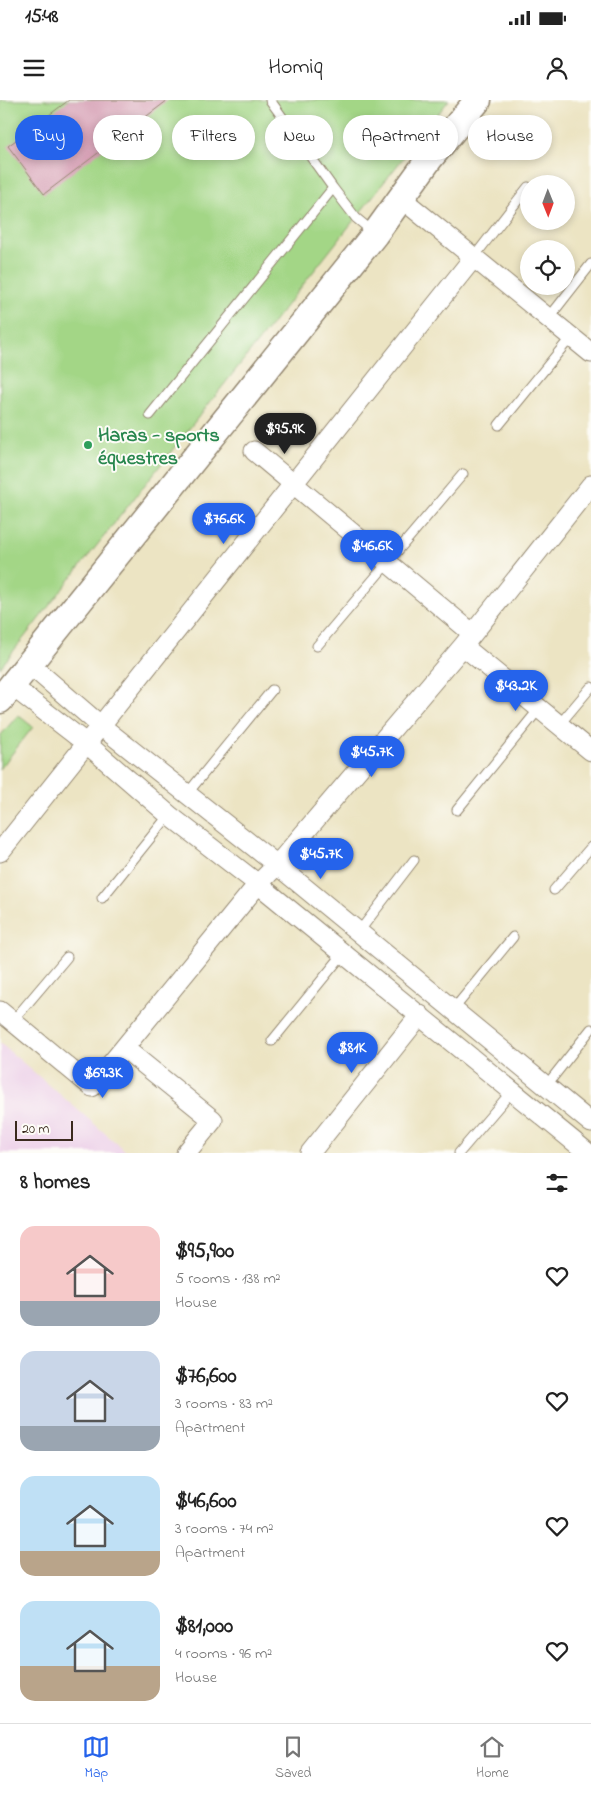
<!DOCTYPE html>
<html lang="en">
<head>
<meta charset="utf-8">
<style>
	body { margin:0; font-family:"Indie Flower",sans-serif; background:#f2f2f2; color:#222; height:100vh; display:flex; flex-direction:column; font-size:19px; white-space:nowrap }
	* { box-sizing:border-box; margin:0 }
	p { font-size:16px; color:#767676 }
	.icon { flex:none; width:28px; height:28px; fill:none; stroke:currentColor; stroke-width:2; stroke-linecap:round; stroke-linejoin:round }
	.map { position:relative; height:1053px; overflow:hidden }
	.side { display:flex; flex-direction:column; background:#fff; flex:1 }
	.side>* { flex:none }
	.guide { position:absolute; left:15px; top:15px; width:561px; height:45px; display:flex; gap:10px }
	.needle { width:32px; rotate:179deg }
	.fabs { position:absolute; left:520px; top:75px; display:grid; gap:10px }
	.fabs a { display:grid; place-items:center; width:55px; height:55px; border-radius:50%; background:#fff; box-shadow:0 2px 8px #0003; font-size:25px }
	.scale { position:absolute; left:15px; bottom:12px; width:58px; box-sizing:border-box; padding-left:5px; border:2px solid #3b2a1e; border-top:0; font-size:14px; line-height:18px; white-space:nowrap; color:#3b2a1e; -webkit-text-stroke:4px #fdfcf7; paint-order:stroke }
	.price { position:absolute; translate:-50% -42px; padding:0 11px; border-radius:18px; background:#2563eb; color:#fff; font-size:16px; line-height:32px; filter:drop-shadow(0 1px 2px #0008) }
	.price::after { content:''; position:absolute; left:50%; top:30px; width:15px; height:11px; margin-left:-8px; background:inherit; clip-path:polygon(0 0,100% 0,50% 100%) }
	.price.on { background:#222; color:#fff }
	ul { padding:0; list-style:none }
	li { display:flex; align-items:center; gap:15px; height:125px; padding:0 20px }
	li span { display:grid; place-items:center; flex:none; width:140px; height:100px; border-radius:15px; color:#555 }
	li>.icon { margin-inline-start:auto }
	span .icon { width:60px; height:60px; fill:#fffc; stroke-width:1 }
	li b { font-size:21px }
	h2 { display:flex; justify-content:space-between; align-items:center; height:60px; padding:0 20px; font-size:21px }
	.chip { padding:0 18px; border-radius:22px; background:#fff; box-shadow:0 2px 8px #0003; font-size:18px; line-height:45px }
	.chip.on { background:#2563eb; color:#fff }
	.status { display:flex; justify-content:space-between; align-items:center; height:35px; padding:0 25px; background:#fff; direction:ltr }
	.status svg { height:14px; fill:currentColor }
	header { display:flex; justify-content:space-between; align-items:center; height:65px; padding:0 20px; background:#fff; font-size:22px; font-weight:600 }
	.menu { display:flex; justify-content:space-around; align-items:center; height:70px; border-top:1px solid #e0e0e0; background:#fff; font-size:14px; color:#767676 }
	.menu a { display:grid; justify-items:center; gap:2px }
	.menu .on { color:#2563eb }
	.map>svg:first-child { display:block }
	.built { fill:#edd1e9 }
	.green { fill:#a3d686; stroke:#6f8052 }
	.building { fill:#d59eb4 }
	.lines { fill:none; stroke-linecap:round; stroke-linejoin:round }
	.service-casing { stroke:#948770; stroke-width:11 }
	.minor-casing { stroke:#948770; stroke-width:21 }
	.secondary-casing { stroke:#948770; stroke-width:29 }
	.service { stroke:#fff; stroke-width:9 }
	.minor { stroke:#fff; stroke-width:19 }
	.secondary { stroke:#fff; stroke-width:26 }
	.leisure-dot { fill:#2e9e5b; stroke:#fdfcf7; stroke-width:2 }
	.labels { text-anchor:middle; stroke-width:4; stroke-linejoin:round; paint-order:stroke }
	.leisure-label { font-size:20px; font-weight:bold; fill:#27864d; stroke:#fdfcf7; text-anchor:start }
</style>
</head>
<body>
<div class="status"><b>15:48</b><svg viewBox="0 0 49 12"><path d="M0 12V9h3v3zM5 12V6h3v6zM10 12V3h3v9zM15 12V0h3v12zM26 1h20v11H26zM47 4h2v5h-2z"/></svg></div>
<header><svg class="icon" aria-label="menu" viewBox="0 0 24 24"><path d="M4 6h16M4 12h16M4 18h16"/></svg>Homiq<svg class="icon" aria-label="person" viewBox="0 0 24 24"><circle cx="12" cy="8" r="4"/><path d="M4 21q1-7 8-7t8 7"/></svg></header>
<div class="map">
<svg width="591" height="1053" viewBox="0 0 591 1053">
	<rect width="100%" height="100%" fill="#fdfcf7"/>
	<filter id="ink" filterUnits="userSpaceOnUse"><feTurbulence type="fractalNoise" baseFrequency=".02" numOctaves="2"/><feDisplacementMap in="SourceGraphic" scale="10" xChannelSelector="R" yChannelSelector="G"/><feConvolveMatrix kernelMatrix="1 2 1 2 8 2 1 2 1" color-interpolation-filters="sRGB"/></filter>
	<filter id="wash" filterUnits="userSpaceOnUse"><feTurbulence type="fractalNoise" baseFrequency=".0096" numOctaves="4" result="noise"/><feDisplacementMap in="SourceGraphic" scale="20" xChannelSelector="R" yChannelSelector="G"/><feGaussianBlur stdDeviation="1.12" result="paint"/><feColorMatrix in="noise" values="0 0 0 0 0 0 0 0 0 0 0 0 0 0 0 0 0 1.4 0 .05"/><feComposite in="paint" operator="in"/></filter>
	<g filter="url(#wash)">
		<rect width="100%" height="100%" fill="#ece4c3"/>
		<path class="built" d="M0 943 128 1053H0Z"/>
		<path class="green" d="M0 0H449L0 568Z
			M18 615 33 627 0 669V636Z"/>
		<g id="blocks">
			<path class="building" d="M69 0H168L44 94 8 46Z"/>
		</g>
	</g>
	<g filter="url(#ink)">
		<use href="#blocks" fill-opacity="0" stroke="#948770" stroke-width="1"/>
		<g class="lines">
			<g class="service-casing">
				<path id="service" d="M333 88 356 118 373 132
					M474 157 528 87
					M548 219 591 164
					M150 315 333 88 270 0
					M499 325 571 237
					M317 546 463 374
					M559 625 591 587
					M187 694 272 590
					M457 710 539 609
					M554 790 591 747
					M102 798 169 715
					M358 833 414 760
					M453 910 513 837
					M12 922 67 857
					M272 941 343 854
					M546 986 591 929
					M459 1053 512 991"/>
			</g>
			<g class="minor-casing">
				<path id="minor" d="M402 99 591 253
					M254 351 472 533
					M463 546 591 651
					M29 564 101 626 277 765 591 1023
					M12 586 87 644 169 715 258 784 588 1053
					M0 752 474 157
					M0 911 92 987 124 948 213 1020 186 1053
					M124 948 258 784 277 765 463 546 591 385
					M310 1053 420 915"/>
			</g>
			<g class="secondary-casing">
				<path id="secondary" d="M0 600 375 134 430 58 478 0"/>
			</g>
			<use href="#service" class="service"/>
			<use href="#minor" class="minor"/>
			<use href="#secondary" class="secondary"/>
		</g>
	</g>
	<circle class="leisure-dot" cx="88" cy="345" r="5"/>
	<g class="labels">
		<g class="leisure-label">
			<text x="98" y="341">Haras - sports<tspan x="98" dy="23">équestres</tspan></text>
		</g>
	</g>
</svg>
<div class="fabs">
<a><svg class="needle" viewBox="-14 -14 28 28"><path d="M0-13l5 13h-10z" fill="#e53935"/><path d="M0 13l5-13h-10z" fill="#767676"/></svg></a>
<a><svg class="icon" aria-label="locate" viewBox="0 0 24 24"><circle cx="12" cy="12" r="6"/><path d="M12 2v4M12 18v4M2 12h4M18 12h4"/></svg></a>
</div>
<div class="scale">20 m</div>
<b class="price on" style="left:285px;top:355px">$95.9K</b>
<b class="price" style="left:224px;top:445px">$76.6K</b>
<b class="price" style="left:372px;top:472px">$46.6K</b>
<b class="price" style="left:516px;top:612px">$43.2K</b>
<b class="price" style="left:372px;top:678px">$45.7K</b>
<b class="price" style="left:321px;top:780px">$45.7K</b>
<b class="price" style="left:352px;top:974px">$81K</b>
<b class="price" style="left:103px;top:999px">$69.3K</b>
<div class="guide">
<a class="chip on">Buy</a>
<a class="chip">Rent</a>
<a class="chip">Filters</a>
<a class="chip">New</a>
<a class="chip">Apartment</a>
<a class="chip">House</a>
</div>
</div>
<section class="side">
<h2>8 homes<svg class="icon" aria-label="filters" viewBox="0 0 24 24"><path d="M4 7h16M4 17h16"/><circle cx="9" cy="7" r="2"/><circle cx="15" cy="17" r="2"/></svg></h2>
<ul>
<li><span style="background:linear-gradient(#f6c9c9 75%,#9aa5b1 0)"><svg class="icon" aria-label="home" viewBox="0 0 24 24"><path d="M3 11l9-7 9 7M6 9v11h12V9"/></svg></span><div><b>$95,900</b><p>5 rooms · 138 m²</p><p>House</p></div><svg class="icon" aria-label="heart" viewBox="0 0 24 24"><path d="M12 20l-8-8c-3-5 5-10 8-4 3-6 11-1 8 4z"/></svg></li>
<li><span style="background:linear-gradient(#c9d6e8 75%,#9aa5b1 0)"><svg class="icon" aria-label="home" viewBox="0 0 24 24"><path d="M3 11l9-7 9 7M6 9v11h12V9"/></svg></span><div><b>$76,600</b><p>3 rooms · 83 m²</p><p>Apartment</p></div><svg class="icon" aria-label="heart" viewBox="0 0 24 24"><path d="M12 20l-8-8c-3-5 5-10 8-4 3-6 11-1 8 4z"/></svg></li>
<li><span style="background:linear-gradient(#bfe0f5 75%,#b9a48a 0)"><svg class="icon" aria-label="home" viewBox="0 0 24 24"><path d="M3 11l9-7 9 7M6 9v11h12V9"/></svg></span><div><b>$46,600</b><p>3 rooms · 74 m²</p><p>Apartment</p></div><svg class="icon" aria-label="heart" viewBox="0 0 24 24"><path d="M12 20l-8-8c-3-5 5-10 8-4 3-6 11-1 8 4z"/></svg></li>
<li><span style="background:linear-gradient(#bfe0f5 65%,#b9a48a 0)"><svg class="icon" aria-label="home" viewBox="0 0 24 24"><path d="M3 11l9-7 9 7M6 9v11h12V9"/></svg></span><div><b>$81,000</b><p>4 rooms · 96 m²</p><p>House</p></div><svg class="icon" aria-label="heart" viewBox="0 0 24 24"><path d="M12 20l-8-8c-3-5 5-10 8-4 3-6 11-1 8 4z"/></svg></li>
</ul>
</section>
<nav class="menu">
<a class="on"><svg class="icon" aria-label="map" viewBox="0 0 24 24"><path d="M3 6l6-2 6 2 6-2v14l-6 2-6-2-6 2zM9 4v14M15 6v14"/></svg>Map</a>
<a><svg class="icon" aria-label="saved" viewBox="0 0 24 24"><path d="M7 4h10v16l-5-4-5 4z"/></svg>Saved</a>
<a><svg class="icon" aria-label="home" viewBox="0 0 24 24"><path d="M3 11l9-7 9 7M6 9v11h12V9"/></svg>Home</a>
</nav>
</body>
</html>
